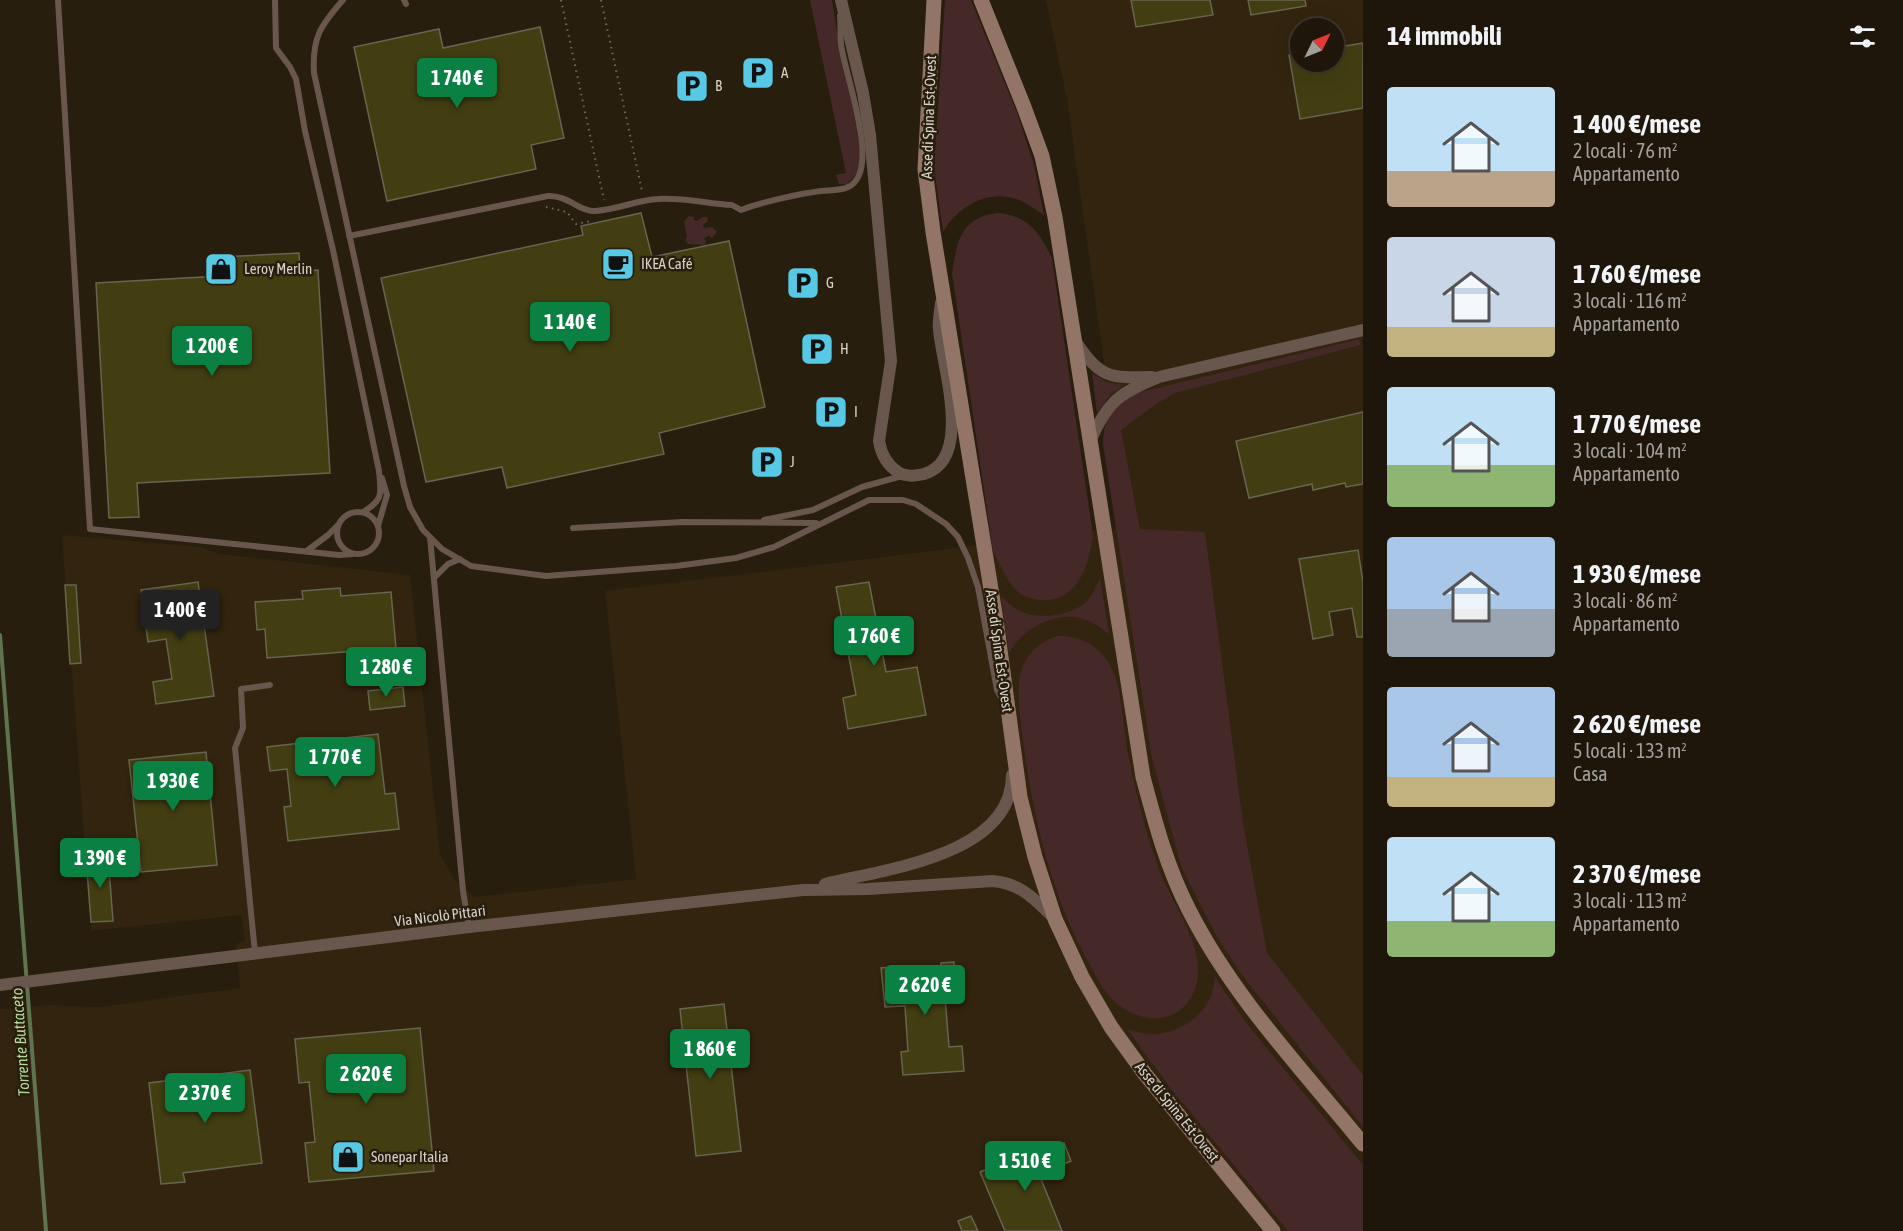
<!DOCTYPE html>
<html lang="it">
<head>
<meta charset="utf-8">
<style>
	body { margin:0; font-family:"Asap Condensed",sans-serif; background:#261f13; color:#f1f3f6; height:100vh; display:flex; flex-direction:column; font-size:22px; white-space:nowrap }
	* { box-sizing:border-box; margin:0 }
	p { font-size:20px; color:#a19f9c }
	.icon { flex:none; width:33px; height:33px; fill:none; stroke:currentColor; stroke-width:2; stroke-linecap:round; stroke-linejoin:round }
	.map { position:relative; flex:1; overflow:hidden }
	.panel { display:flex; flex-direction:column; background:#1e160a; width:540px }
	.panel>* { flex:none }
	.needle { width:39px; rotate:47deg }
	.buttons { position:absolute; left:1290px; top:18px; display:grid; gap:12px }
	.buttons a { display:grid; place-items:center; width:54px; height:54px; border-radius:50%; background:#1e160a; box-shadow:0 6px 24px #0002,0 0 0 2px #3c352b; font-size:30px }
	.price { position:absolute; translate:-50% -51px; padding:0 14px; border-radius:6px; background:#0b8043; color:#fff; font-size:20px; line-height:39px; filter:drop-shadow(0 2px 3px #0008) }
	.price::after { content:''; position:absolute; left:50%; top:36px; width:18px; height:14px; margin-left:-9px; background:inherit; clip-path:polygon(0 0,100% 0,50% 100%) }
	.price.on { background:#222; color:#fff }
	ul { padding:0; list-style:none }
	li { display:flex; align-items:center; gap:18px; height:150px; padding:0 24px }
	li span { display:grid; place-items:center; flex:none; width:168px; height:120px; border-radius:6px; color:#555 }
	li>.icon { margin-inline-start:auto }
	span .icon { width:72px; height:72px; fill:#fffc; stroke-width:1 }
	li b { font-size:26px }
	h2 { display:flex; justify-content:space-between; align-items:center; height:72px; padding:0 24px; font-size:26px }
	main { display:flex; flex:1; min-height:0 }
	.map>svg:first-child { display:block }
	.built { fill:#32240e; fill-rule:evenodd }
	.green { fill:#442928 }
	.lines { fill:none; stroke-linecap:round; stroke-linejoin:round }
	.stream { stroke:#5e734e; stroke-width:4 }
	.building { fill:#423e12; stroke:#666550; stroke-width:1.5 }
	.path { stroke:#736a5d; stroke-width:2; stroke-dasharray:1.5 4.5; stroke-linecap:butt }
	.lane { stroke:#69574d; stroke-width:6 }
	.street { stroke:#69574d; stroke-width:12 }
	.secondary { stroke:#927567; stroke-width:15 }
	.labels { text-anchor:middle; stroke-width:5; stroke-linejoin:round; paint-order:stroke }
	.poi-label { font-size:15px; fill:#d8d1c8; stroke:#281e0e; text-anchor:start }
	.street-label { font-size:15px; fill:#d8d1c8; stroke:#281e0e }
	.water-label { font-size:16px; font-style:italic; fill:#b5d99a; stroke:#281e0e }
</style>
</head>
<body>
<main>
<div class="map">
<svg width="1363" height="1231" viewBox="0 0 1363 1231">
	<rect width="100%" height="100%" fill="#281e0e"/>
	<path class="built" d="M1046 0H1363V1231H0V1009L49 1005 99 1007 240 988 236 944 245 941 241 915 91 931 62 535 201 547 219 554 410 575 440 855 455 880 474 897 636 879 605 591 1127 527 1067 99ZM1300 28H1334V62H1300Z"/>
	<path class="green" d="M810 0H832L839 45 857 124 860 155 858 173 847 184H839L836 175 846 173Z
		M945 0H971L1017 113 1034 165 1044 215C1036 210 1028 204 1019 200 989 188 958 206 943 232L934 168Z
		M997 213C1027 215 1041 233 1052 259L1093 535C1090 564 1077 604 1040 600 1032 599 1024 597 1018 592 1007 582 1000 565 993 551L952 273C957 242 960 218 997 213Z
		M689 216 694 217V220L697 221 702 217H707L708 221 703 225 704 228 712 227 717 232 712 238 709 236 704 238 706 241 705 245 688 244 685 240 687 237 684 221Z
		M1359 339 1361 345 1175 393 1156 404 1121 430 1140 529 1205 532 1243 823 1267 953 1363 1075V1127L1245 979 1217 937 1181 867 1152 758 1103 444C1104 418 1110 409 1133 394Z
		M1092 373 1107 382 1124 385 1111 394 1097 413Z
		M1100 578 1109 634C1100 627 1092 621 1080 618 1054 612 1020 630 1009 654L1001 596C1007 602 1012 607 1020 611 1038 620 1069 616 1085 603 1092 597 1096 587 1100 578Z
		M1058 636C1081 636 1098 645 1110 665 1123 689 1123 727 1128 754 1136 794 1146 834 1160 872 1172 902 1198 937 1198 969 1199 990 1187 1012 1165 1017 1144 1023 1118 1009 1106 992 1099 984 1095 974 1090 965 1051 896 1033 817 1023 740 1021 720 1016 696 1020 676 1024 655 1038 642 1058 636Z
		M1215 977 1247 1024 1363 1165V1231H1288L1172 1090 1127 1029C1134 1031 1142 1034 1150 1034 1174 1036 1202 1018 1211 996 1213 990 1214 983 1215 977Z"/>
	<g class="lines">
		<path class="stream" d="M0 635 46 1231"/>
	</g>
	<path class="building" d="M1131 0H1210L1213 15 1136 27Z
		M1248 0H1305L1306 6 1251 15Z
		M540 27 564 138 531 145 536 169 387 201 354 47 439 29 443 48Z
		M1363 43V108L1300 119 1289 55 1300 53V62H1334V48Z
		M641 213 652 257 729 241 765 407 659 433 664 454 507 488 502 467 426 482 381 278 583 235 581 226Z
		M299 253 300 271 318 270 330 473 137 483 139 517 109 518 96 283 220 276 219 257Z
		M1363 412V484L1346 487 1345 483 1313 490 1312 484 1249 498 1236 441Z
		M1358 550 1363 582V637H1357L1352 608 1329 612 1333 635 1313 639 1299 559Z
		M198 582 214 696 156 704 153 682 172 679 166 639 148 642 141 590Z
		M869 582 886 672 917 667 926 715 848 729 843 698 856 695 836 587Z
		M65 585H76L81 663 70 664Z
		M340 588 341 596 391 592 396 648 267 658 265 629 257 630 255 602 303 599 302 591Z
		M403 687 405 706 370 710 368 691Z
		M378 734 385 794 395 793 399 829 288 841 284 807 291 806 287 769 270 771 267 747Z
		M206 752 217 865 141 872 129 760Z
		M108 855 113 921 91 922 86 857Z
		M954 962 957 996 945 997 949 1047 962 1046 964 1071 903 1075 901 1052 908 1051 905 1006 885 1007 881 968 902 966V969L941 966V963Z
		M724 1004 741 1151 696 1156 680 1009Z
		M420 1028 434 1171 309 1182 305 1143 315 1142 309 1082 299 1083 295 1039Z
		M250 1070 262 1163 183 1173 185 1182 161 1184 149 1083Z
		M1064 1143 1071 1161 1039 1174 1062 1231H1005L980 1172 1008 1160 1010 1166Z
		M971 1216 978 1231H962L958 1221Z"/>
	<g class="lines">
		<path class="path" d="M561 0 604 200
			M601 0 642 191
			M546 207 567 212 576 224 591 221"/>
		<path class="lane" d="M58 0 90 529 339 555 353 554
			M275 0 276 48 290 67 296 79 305 131 333 250 379 471C381 493 384 500 363 512
			M343 0C320 26 312 38 314 73L404 486 410 507 423 530 442 549 471 566 546 576 676 566 736 558 774 547 869 500H903L916 504 946 524 958 537 968 558 978 587 997 690 1001 698
			M404 0 406 4
			M349 236 548 196C568 195 580 212 595 211 616 210 637 200 658 199 681 197 709 204 732 205L741 210C762 202 798 194 821 191 830 190 840 191 848 187 883 172 844 73 841 44 840 35 841 25 840 16
			M337 533a21 21 0 1 1 42 0a21 21 0 1 1-42 0Z
			M764 520 813 510 862 487 902 476
			M378 526 387 495 382 478
			M573 528 683 522 816 523
			M430 537 463 891 469 927
			M308 550 328 535 338 525
			M435 577 448 564 460 559
			M255 953 235 748 243 728 241 689 270 685"/>
		<path class="street" d="M841 0 863 93 870 135 891 361 879 441C881 453 887 465 898 472 906 477 916 476 924 474 974 460 942 365 939 330 938 321 940 312 941 303
			M1076 342C1101 379 1110 378 1152 377
			M1090 442C1107 401 1120 393 1159 377L1363 330
			M825 884C884 869 1012 856 1012 775
			M0 985 469 927 803 890 868 889 993 881C1022 884 1034 899 1054 918"/>
		<path class="secondary" d="M934 0 925 169 933 232 996 620 1020 797 1035 857 1055 919 1082 977 1111 1027 1145 1074 1273 1231
			M981 0 1024 107 1042 156 1055 217 1143 777C1155 822 1167 868 1189 910 1233 997 1302 1069 1363 1144"/>
	</g>
	<defs>
		<g id="parking-square" transform="scale(1.725)"><rect x="-9" y="-9" width="18" height="18" rx="4" fill="#58c9e4" stroke="#281e0e"/><path d="M-3.5-5.5H1a3.5 3.5 0 0 1 0 7H-1V5.5H-3.5ZM-1-3.4V-.6H.8a1.4 1.4 0 0 0 0-2.8Z" fill="#111"/></g>
		<g id="cafe-square" transform="scale(1.725)"><rect x="-9" y="-9" width="18" height="18" rx="4" fill="#58c9e4" stroke="#281e0e"/><path d="M-5.5-4.5H6V0H3Q3 3.5 0 3.5H-2.5Q-5.5 3.5-5.5 0ZM3-3.2v2h1.7v-2ZM-6 4.5H4V6H-6Z" fill="#111"/></g>
		<g id="shop-square" transform="scale(1.725)"><rect x="-9" y="-9" width="18" height="18" rx="4" fill="#58c9e4" stroke="#281e0e"/><path d="M-5-2.5h2.3a2.7 3.5 0 0 1 5.4 0H5L5.5 6h-11ZM-1.5-2.5h3a1.5 2.3 0 0 0-3 0Z" fill="#111"/></g>
	</defs>
	<g fill-rule="evenodd">
		<use href="#parking-square" x="758" y="73"/>
		<use href="#parking-square" x="692" y="86"/>
		<use href="#cafe-square" x="618" y="264"/>
		<use href="#shop-square" x="221" y="269"/>
		<use href="#parking-square" x="803" y="283"/>
		<use href="#parking-square" x="817" y="349"/>
		<use href="#parking-square" x="831" y="412"/>
		<use href="#parking-square" x="767" y="462"/>
		<use href="#shop-square" x="348" y="1157"/>
	</g>
	<g class="labels">
		<g class="poi-label">
			<text x="781" y="78">A</text>
			<text x="715" y="91">B</text>
			<text x="641" y="269">IKEA Café</text>
			<text x="244" y="274">Leroy Merlin</text>
			<text x="826" y="288">G</text>
			<text x="840" y="354">H</text>
			<text x="854" y="417">I</text>
			<text x="790" y="467">J</text>
			<text x="371" y="1162">Sonepar Italia</text>
		</g>
		<g class="street-label">
			<text transform="translate(929 117) rotate(-88)" y="5">Asse di Spina Est-Ovest</text>
			<text transform="translate(999 651) rotate(82)" y="5">Asse di Spina Est-Ovest</text>
			<text transform="translate(440 916) rotate(-7)" y="5">Via Nicolò Pittari</text>
			<text transform="translate(1177 1112) rotate(51)" y="5">Asse di Spina Est-Ovest</text>
		</g>
		<g class="water-label">
			<text transform="translate(20 1042) rotate(-94)" y="6">Torrente Buttaceto</text>
		</g>
	</g>
</svg>
<div class="buttons">
<a><svg class="needle" viewBox="-14 -14 28 28"><path d="M0-13l5 13h-10z" fill="#e53935"/><path d="M0 13l5-13h-10z" fill="#a19f9c"/></svg></a>
</div>
<b class="price" style="left:457px;top:109px">1 740 €</b>
<b class="price" style="left:570px;top:353px">1 140 €</b>
<b class="price" style="left:212px;top:377px">1 200 €</b>
<b class="price on" style="left:180px;top:641px">1 400 €</b>
<b class="price" style="left:874px;top:667px">1 760 €</b>
<b class="price" style="left:386px;top:698px">1 280 €</b>
<b class="price" style="left:335px;top:788px">1 770 €</b>
<b class="price" style="left:173px;top:812px">1 930 €</b>
<b class="price" style="left:100px;top:889px">1 390 €</b>
<b class="price" style="left:925px;top:1016px">2 620 €</b>
<b class="price" style="left:710px;top:1080px">1 860 €</b>
<b class="price" style="left:366px;top:1105px">2 620 €</b>
<b class="price" style="left:205px;top:1124px">2 370 €</b>
<b class="price" style="left:1025px;top:1192px">1 510 €</b>
</div>
<section class="panel">
<h2>14 immobili<svg class="icon" aria-label="filters" viewBox="0 0 24 24"><path d="M4 7h16M4 17h16"/><circle cx="9" cy="7" r="2"/><circle cx="15" cy="17" r="2"/></svg></h2>
<ul>
<li><span style="background:linear-gradient(#bfe0f5 70%,#b9a48a 0)"><svg class="icon" aria-label="home" viewBox="0 0 24 24"><path d="M3 11l9-7 9 7M6 9v11h12V9"/></svg></span><div><b>1 400 €/mese</b><p>2 locali · 76 m²</p><p>Appartamento</p></div></li>
<li><span style="background:linear-gradient(#c9d6e8 75%,#c2b280 0)"><svg class="icon" aria-label="home" viewBox="0 0 24 24"><path d="M3 11l9-7 9 7M6 9v11h12V9"/></svg></span><div><b>1 760 €/mese</b><p>3 locali · 116 m²</p><p>Appartamento</p></div></li>
<li><span style="background:linear-gradient(#bfe0f5 65%,#8fb573 0)"><svg class="icon" aria-label="home" viewBox="0 0 24 24"><path d="M3 11l9-7 9 7M6 9v11h12V9"/></svg></span><div><b>1 770 €/mese</b><p>3 locali · 104 m²</p><p>Appartamento</p></div></li>
<li><span style="background:linear-gradient(#a9c7e8 60%,#9aa5b1 0)"><svg class="icon" aria-label="home" viewBox="0 0 24 24"><path d="M3 11l9-7 9 7M6 9v11h12V9"/></svg></span><div><b>1 930 €/mese</b><p>3 locali · 86 m²</p><p>Appartamento</p></div></li>
<li><span style="background:linear-gradient(#a9c7e8 75%,#c2b280 0)"><svg class="icon" aria-label="home" viewBox="0 0 24 24"><path d="M3 11l9-7 9 7M6 9v11h12V9"/></svg></span><div><b>2 620 €/mese</b><p>5 locali · 133 m²</p><p>Casa</p></div></li>
<li><span style="background:linear-gradient(#bfe0f5 70%,#8fb573 0)"><svg class="icon" aria-label="home" viewBox="0 0 24 24"><path d="M3 11l9-7 9 7M6 9v11h12V9"/></svg></span><div><b>2 370 €/mese</b><p>3 locali · 113 m²</p><p>Appartamento</p></div></li>
</ul>
</section>
</main>
</body>
</html>
